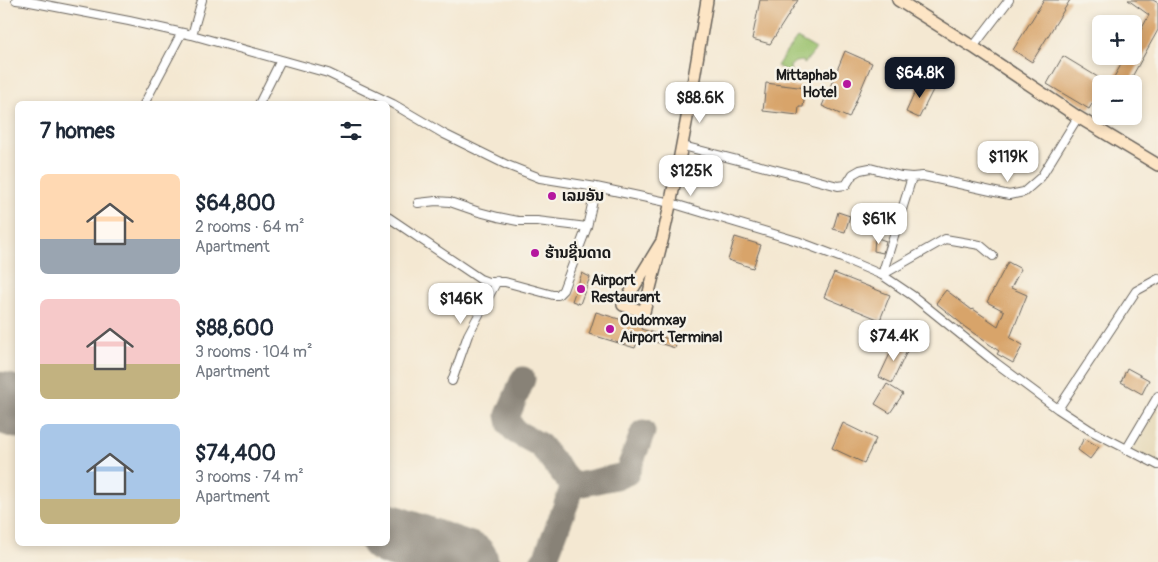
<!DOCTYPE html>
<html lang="en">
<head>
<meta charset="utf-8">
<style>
	body { margin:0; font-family:Pangolin,"Noto Sans Lao",sans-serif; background:#f2f2f3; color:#1f2937; height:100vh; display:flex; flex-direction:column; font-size:19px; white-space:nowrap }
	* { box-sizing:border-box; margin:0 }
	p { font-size:16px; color:#747a83 }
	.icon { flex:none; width:28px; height:28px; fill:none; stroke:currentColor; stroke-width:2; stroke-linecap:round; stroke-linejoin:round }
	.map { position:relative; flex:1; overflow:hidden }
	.drawer { position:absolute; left:15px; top:101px; width:375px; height:445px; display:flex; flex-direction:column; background:#fff; border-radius:8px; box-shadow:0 2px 8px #0003 }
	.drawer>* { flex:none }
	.tools { position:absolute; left:1092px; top:15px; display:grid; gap:10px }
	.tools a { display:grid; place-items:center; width:50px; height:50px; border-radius:8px; background:#fff; box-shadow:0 2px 8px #0003; font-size:25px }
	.price { position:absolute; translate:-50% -42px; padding:0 11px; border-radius:10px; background:#fff; color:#222; font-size:16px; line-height:32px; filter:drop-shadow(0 1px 2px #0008) }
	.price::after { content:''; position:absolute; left:50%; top:30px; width:15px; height:11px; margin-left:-8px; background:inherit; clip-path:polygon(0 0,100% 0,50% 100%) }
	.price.selected { background:#111827; color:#fff }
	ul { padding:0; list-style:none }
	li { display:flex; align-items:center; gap:15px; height:125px; padding:0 25px }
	li span { display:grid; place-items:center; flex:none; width:140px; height:100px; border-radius:8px; color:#555 }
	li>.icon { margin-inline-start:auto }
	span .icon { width:60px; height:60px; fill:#fffc; stroke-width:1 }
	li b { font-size:21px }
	h2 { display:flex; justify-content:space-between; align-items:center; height:60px; padding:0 25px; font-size:21px }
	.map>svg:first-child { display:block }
	.built { fill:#e7daba }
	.green { fill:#9ac16c; stroke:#5b6e44 }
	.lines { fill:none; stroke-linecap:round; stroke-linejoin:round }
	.taxiway { stroke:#888277; stroke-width:25 }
	.runway { stroke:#888277; stroke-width:61 }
	.building { fill:#d8a46a }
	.street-casing { stroke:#68635c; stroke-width:10 }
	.secondary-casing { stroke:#68635c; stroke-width:14 }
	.street { stroke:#fff; stroke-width:8 }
	.secondary { stroke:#fde5c5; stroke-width:11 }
	.poi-dot { fill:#b5179e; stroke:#f7f3e8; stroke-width:2 }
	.labels { text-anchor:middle; stroke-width:5; stroke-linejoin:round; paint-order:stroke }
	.poi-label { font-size:15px; font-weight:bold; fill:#1c1c1c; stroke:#f7f3e8; text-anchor:start }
</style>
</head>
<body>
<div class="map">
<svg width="1158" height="562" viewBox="0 0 1158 562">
	<rect width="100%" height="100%" fill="#f7f3e8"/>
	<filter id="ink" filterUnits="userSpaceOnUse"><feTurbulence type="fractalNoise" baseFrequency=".02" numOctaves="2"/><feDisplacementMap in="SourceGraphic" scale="10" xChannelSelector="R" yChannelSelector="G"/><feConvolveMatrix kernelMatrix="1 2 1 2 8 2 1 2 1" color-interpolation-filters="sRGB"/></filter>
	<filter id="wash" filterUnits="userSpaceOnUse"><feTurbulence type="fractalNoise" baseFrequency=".0096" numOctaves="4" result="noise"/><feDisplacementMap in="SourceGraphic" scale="20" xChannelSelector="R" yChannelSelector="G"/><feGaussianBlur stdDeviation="1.12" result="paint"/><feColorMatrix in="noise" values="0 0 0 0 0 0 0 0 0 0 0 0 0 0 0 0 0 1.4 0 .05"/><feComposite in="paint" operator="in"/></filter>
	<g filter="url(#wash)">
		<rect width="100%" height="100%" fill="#f4e8d2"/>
		<path class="built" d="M1158 396V465L1126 450Z"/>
		<path class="green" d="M797 38 816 49 804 64 803 61 795 62 790 66 791 74 777 66 787 51Z"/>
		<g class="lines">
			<path class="taxiway" d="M523 379 508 415 510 425 516 432 540 445 573 486
				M573 486 620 476 627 473 643 432
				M542 562 546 557 573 486"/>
			<path class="runway" d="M0 402 18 408
				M388 534 468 562"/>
		</g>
		<g id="blocks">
			<path class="building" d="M760 0H798L770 44 752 39Z
				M1044 0H1070L1032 62 1013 50Z
				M1128 0H1153L1158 3V30L1128 84H1110L1126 56H1134V43L1149 15Z
				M845 51 872 63 849 118 822 106Z
				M1063 56 1101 79V103L1095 99 1089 109 1047 84Z
				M921 79 935 86 919 118 906 112Z
				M766 83 806 88 803 107H799L798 115 763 111Z
				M838 212 850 216 845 232 833 229Z
				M735 237 761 245 753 268 728 260Z
				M875 237 886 241 883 253 874 251Z
				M1008 262 1021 269 1011 288 1027 295 1010 338 1023 345 1013 363 997 354 999 351 962 325V324L936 303 946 290 972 310 973 309 998 326 1004 311 987 302Z
				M582 273 590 277 580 304 572 301Z
				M834 273 890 295 880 320 824 297Z
				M596 312 632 323 633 319 643 322 641 329 657 334V335L677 342 675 348 639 337 635 348 589 334Z
				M896 341 909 347 892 383 879 377Z
				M1127 368 1149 380 1142 394 1121 382Z
				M887 384 903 394 890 413 875 404Z
				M843 423 876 439 864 463 832 448Z
				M1084 438 1099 447 1090 459 1078 450Z"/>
		</g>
	</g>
	<g filter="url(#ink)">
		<use href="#blocks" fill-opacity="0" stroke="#68635c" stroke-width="1"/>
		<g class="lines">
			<g class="street-casing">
				<path id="street" d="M16 0 25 1 129 21 192 35
					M202 0 192 35 328 73 393 104 444 134 507 165 540 178 596 187 671 203 797 241 842 258 882 275 913 296 996 363 1058 409 1090 430 1158 465
					M973 47 1009 0
					M144 104 181 34
					M259 104 281 60
					M683 146 804 177 838 186 846 185 853 174 860 170 870 168 901 176 912 177 882 275
					M912 177 923 176 1009 195 1024 192 1041 177 1078 117
					M418 203 436 201 450 202 479 212 498 217 518 221H537L587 227
					M388 217 480 279 488 282H505L553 295H558L563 290 587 227 596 187
					M882 275 945 239 980 245 993 256
					M452 381 468 335 497 281
					M1058 409 1136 291 1158 279
					M1126 450 1158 396"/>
			</g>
			<g class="secondary-casing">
				<path id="secondary" d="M898 0 973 47 1078 117 1158 165
					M662 241 623 305 644 312 662 241 663 237C681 158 694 79 707 0"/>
			</g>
			<use href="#street" class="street"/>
			<use href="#secondary" class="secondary"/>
		</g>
	</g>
	<g class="poi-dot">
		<circle cx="847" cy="84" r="5"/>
		<circle cx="552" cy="196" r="5"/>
		<circle cx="535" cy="253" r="5"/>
		<circle cx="581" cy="289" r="5"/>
		<circle cx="610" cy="329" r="5"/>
	</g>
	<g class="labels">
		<g class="poi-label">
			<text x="837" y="80" text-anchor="end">Mittaphab<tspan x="837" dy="17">Hotel</tspan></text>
			<text x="562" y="201">ເລມອັນ</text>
			<text x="545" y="258">ຮ້ານຊີ່ນດາດ</text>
			<text x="591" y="285">Airport<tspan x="591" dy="17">Restaurant</tspan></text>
			<text x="620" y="325">Oudomxay<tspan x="620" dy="17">Airport Terminal</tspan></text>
		</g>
	</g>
</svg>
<div class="tools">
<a>+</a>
<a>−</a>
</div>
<b class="price selected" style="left:920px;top:99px">$64.8K</b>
<b class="price" style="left:700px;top:124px">$88.6K</b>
<b class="price" style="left:1008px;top:183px">$119K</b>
<b class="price" style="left:691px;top:197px">$125K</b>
<b class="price" style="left:879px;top:245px">$61K</b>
<b class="price" style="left:461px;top:325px">$146K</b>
<b class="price" style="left:894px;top:362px">$74.4K</b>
<section class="drawer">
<h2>7 homes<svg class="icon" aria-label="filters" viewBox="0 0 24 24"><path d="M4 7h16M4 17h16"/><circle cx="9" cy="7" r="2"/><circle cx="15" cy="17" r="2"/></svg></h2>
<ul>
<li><span style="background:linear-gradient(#ffd9b3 65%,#9aa5b1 0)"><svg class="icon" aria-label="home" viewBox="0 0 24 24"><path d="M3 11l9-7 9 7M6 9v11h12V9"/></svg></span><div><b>$64,800</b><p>2 rooms · 64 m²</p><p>Apartment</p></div></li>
<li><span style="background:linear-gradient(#f6c9c9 65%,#c2b280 0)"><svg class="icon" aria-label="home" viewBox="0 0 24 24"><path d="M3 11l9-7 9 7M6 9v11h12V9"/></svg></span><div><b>$88,600</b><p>3 rooms · 104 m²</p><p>Apartment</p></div></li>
<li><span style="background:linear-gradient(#a9c7e8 75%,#c2b280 0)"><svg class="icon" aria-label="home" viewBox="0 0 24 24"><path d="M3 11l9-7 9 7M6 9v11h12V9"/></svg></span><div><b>$74,400</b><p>3 rooms · 74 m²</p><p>Apartment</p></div></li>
</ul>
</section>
</div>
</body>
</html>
